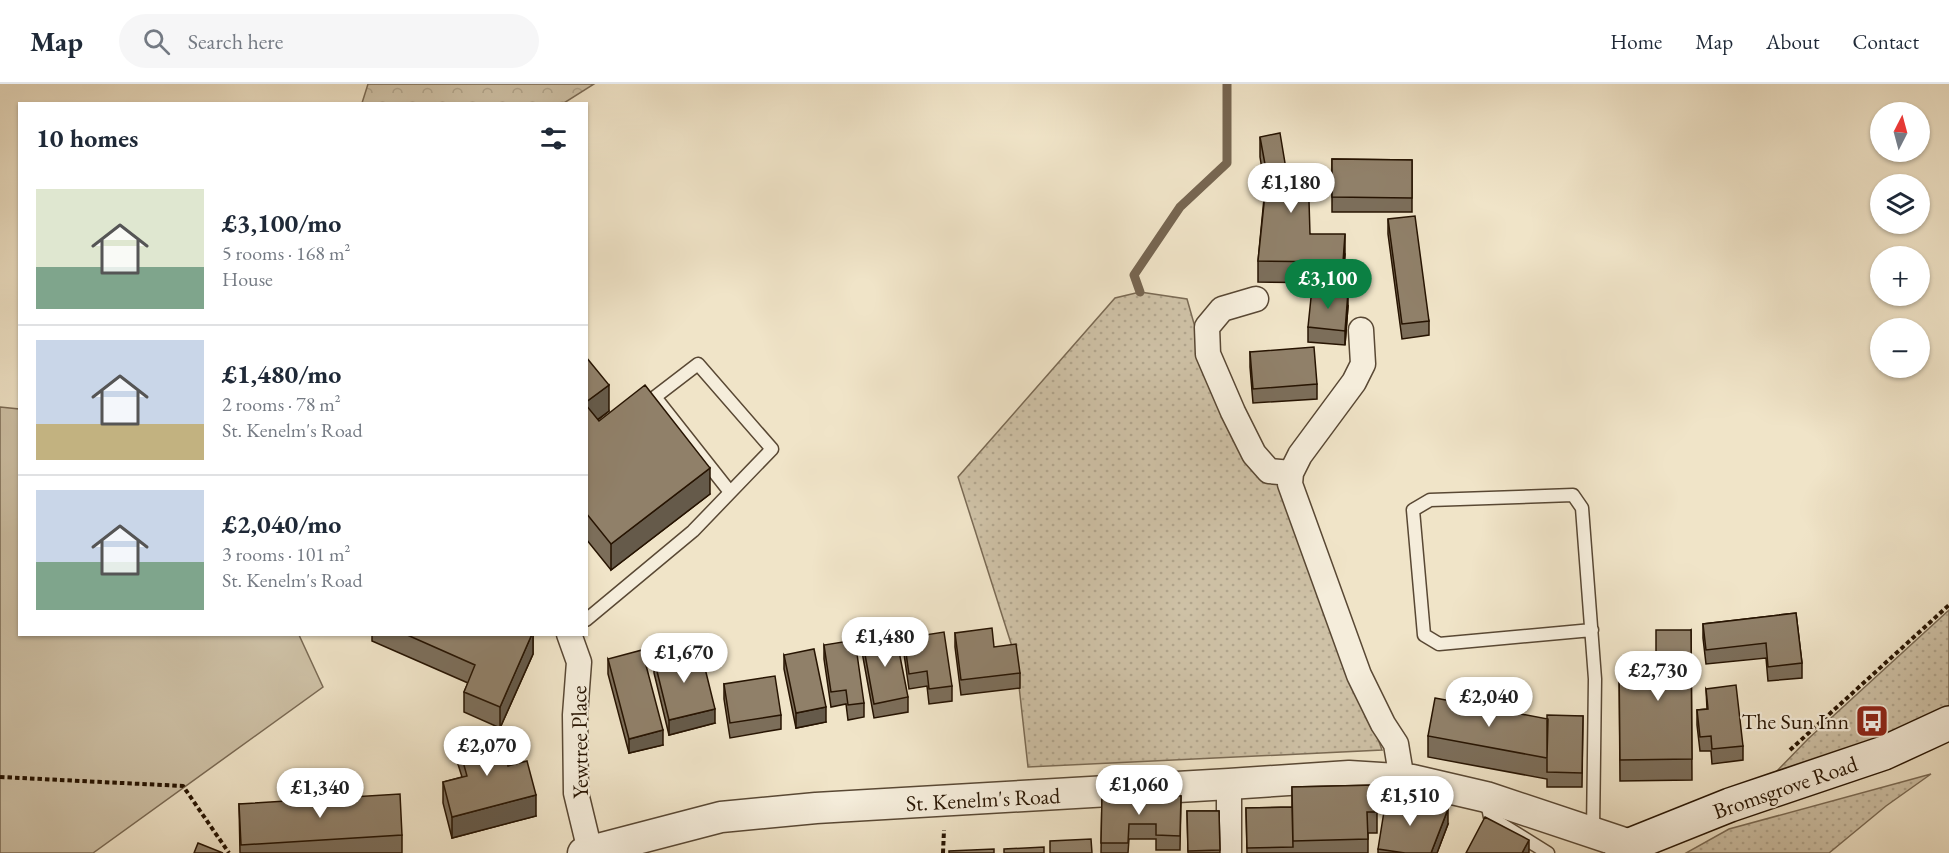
<!DOCTYPE html>
<html lang="en">
<head>
<meta charset="utf-8">
<style>
	body { margin:0; font-family:"EB Garamond",serif; background:#f6f6f7; color:#1f2937; height:100vh; display:flex; flex-direction:column; font-size:22px; white-space:nowrap }
	* { box-sizing:border-box; margin:0 }
	p { font-size:20px; color:#747a83 }
	.icon { flex:none; width:33px; height:33px; fill:none; stroke:currentColor; stroke-width:2; stroke-linecap:round; stroke-linejoin:round }
	.map { position:relative; flex:1; overflow:hidden }
	.sheet { position:absolute; left:18px; top:18px; width:570px; height:534px; display:flex; flex-direction:column; background:#fff; border-radius:0px; box-shadow:0 2px 4px #0004 }
	.sheet>* { flex:none }
	.needle { width:39px; rotate:6deg }
	.tools { position:absolute; left:1870px; top:18px; display:grid; gap:12px }
	.tools a { display:grid; place-items:center; width:60px; height:60px; border-radius:50%; background:#fff; box-shadow:0 2px 4px #0004; font-size:30px }
	.price { position:absolute; translate:-50% -51px; padding:0 14px; border-radius:21px; background:#fff; color:#222; font-size:20px; line-height:39px; filter:drop-shadow(0 2px 3px #0008) }
	.price::after { content:''; position:absolute; left:50%; top:36px; width:18px; height:14px; margin-left:-9px; background:inherit; clip-path:polygon(0 0,100% 0,50% 100%) }
	.price.active { background:#0b8043; color:#fff }
	ul { padding:0; list-style:none }
	li { display:flex; align-items:center; gap:18px; height:150px; padding:0 18px }
	li+li { border-top:2px solid #e0e1e3 }
	li span { display:grid; place-items:center; flex:none; width:168px; height:120px; border-radius:0px; color:#555 }
	li>.icon { margin-inline-start:auto }
	span .icon { width:72px; height:72px; fill:#fffc; stroke-width:1 }
	li b { font-size:26px }
	h2 { display:flex; justify-content:space-between; align-items:center; height:72px; padding:0 18px; font-size:26px }
	header { display:flex; align-items:center; gap:36px; box-sizing:border-box; height:84px; padding:0 30px; background:#fff; border-bottom:2px solid #e0e1e3 }
	header strong { font-size:28px }
	nav { display:flex; gap:33px; margin-inline-start:auto; font-size:21px }
	.search { width:420px; height:54px; background:#f6f6f7; display:flex; align-items:center; gap:15px; box-sizing:border-box; padding:0 21px; border-radius:33px; color:#747a83; font-size:22px }
	.map>svg:first-child { display:block }
	.grass { fill:url(#grass-dots); stroke:#7a6a54; stroke-width:1.5 }
	.forest { fill:url(#forest-crowns); stroke:#7a6a54; stroke-width:1.5 }
	.green { fill:#cec1a6; stroke:#7a6a54; stroke-width:1.5 }
	.lines { fill:none; stroke-linecap:round; stroke-linejoin:round }
	.stream { stroke:#776651; stroke-width:9 }
	.service-casing { stroke:#594834; stroke-width:15 }
	.minor-casing { stroke:#594834; stroke-width:27 }
	.tertiary-casing { stroke:#594834; stroke-width:33 }
	.secondary-casing { stroke:#271402; stroke-width:36 }
	.path { stroke:#271402; stroke-width:4; stroke-dasharray:4.5 3; stroke-linecap:butt }
	.service { stroke:#f5eddb; stroke-width:12 }
	.minor { stroke:#f5eddb; stroke-width:24 }
	.tertiary { stroke:#f5eddb; stroke-width:30 }
	.secondary { stroke:#f5eddb; stroke-width:33 }
	.wall { fill:#7c6e5a; stroke:#271402; stroke-width:1.5 }
	.shaded-wall { fill:#655a4a; stroke:#271402; stroke-width:1.5 }
	.building { fill:#908069; stroke:#271402; stroke-width:1.5 }
	.labels { text-anchor:middle; stroke-width:4.5; stroke-linejoin:round; paint-order:stroke }
	.poi-label { font-size:22px; fill:#271402; stroke:#f5eddb; text-anchor:end }
	.street-label { font-size:22px; fill:#271402; stroke:#f5eddb }
</style>
</head>
<body>
<header>
<strong>Map</strong>
<div class="search"><svg class="icon" aria-label="search" viewBox="0 0 24 24"><circle cx="10" cy="10" r="6"/><path d="M15 15l6 6"/></svg>Search here</div>
<nav><a>Home</a><a>Map</a><a>About</a><a>Contact</a></nav>
</header>
<div class="map">
<svg width="1949" height="769" viewBox="0 0 1949 769">
	<defs>
		<pattern id="grass-dots" width="8" height="8" patternUnits="userSpaceOnUse" patternTransform="scale(1.5)"><rect width="8" height="8" fill="#cec1a6"/><path d="M2 2h.1M6 6h.1" fill="none" stroke="#b1a58d" stroke-width="1.8" stroke-linecap="round"/></pattern>
		<pattern id="forest-crowns" width="20" height="18" patternUnits="userSpaceOnUse" patternTransform="scale(1.5)"><rect width="20" height="18" fill="#cec1a6"/><path d="M2 6a3 3 0 1 1 6 0M12 15a3 3 0 1 1 6 0" fill="none" stroke="#b1a58d"/></pattern>
	</defs>
	<rect width="100%" height="100%" fill="#f0e4c8"/>
	<filter id="stains"><feTurbulence type="fractalNoise" baseFrequency=".00333" numOctaves="4"/><feColorMatrix values="0 0 0 0 .2 0 0 0 0 .09 0 0 0 0 .02 0 0 0 .5 -.17"/></filter>
	<radialGradient id="worn" r=".72"><stop offset=".6" stop-color="#630" stop-opacity="0"/><stop offset="1" stop-color="#630" stop-opacity=".3"/></radialGradient>
	<path class="grass" d="M1140 208 1187 215 1206 282 1253 385 1279 381 1382 666 1028 683 1016 575 958 393 1115 214Z
		M1949 526V627L1869 659 1774 690 1808 655Z
		M1931 690 1886 722 1829 769H1686L1729 745Z"/>
	<path class="forest" d="M368 0H594L564 19H362Z"/>
	<path class="green" d="M0 323 19 325 20 550 299 551 323 603 93 769H0Z"/>
	<g class="lines">
		<path class="stream" d="M1140 208 1134 191 1180 123 1227 79V0"/>
		<g class="service-casing">
			<path id="service" d="M586 536 693 447 772 365 698 280 655 313 730 408
				M1592 546 1439 560 1424 551 1413 426 1430 416 1573 411 1582 424 1595 595 1593 747
				M1486 714 1490 733 1548 769"/>
		</g>
		<g class="minor-casing">
			<path id="minor" d="M1256 215 1222 225 1207 243 1208 270 1233 328 1254 370 1269 387 1291 389
				M1361 246 1363 280 1354 298 1300 371 1291 389 1290 400 1359 591 1383 640 1396 660 1402 696
				M569 550 579 578 575 631 576 709 590 767
				M1229 700V769"/>
		</g>
		<g class="tertiary-casing">
			<path id="tertiary" d="M583 769 721 733 816 724 1229 700 1349 692 1413 696 1486 713 1630 761"/>
		</g>
		<g class="secondary-casing">
			<path id="secondary" d="M1622 769 1630 761 1730 721 1884 669 1949 639"/>
		</g>
		<path class="path" d="M1790 666 1949 521
			M0 693 183 702 229 769
			M943 769 944 746"/>
		<use href="#service" class="service"/>
		<use href="#minor" class="minor"/>
		<use href="#tertiary" class="tertiary"/>
		<use href="#secondary" class="secondary"/>
	</g>
	<path class="wall" d="M1260 53 1310 150 1345 170 1343 199 1258 198V177L1265 104 1260 73Z
		M1332 75 1412 76V128H1332Z
		M1388 135 1429 237V251L1402 255 1388 150Z
		M1348 222 1345 261 1308 258V243Z
		M1250 268 1317 300V315L1253 319 1250 283Z
		M586 273 609 327 598 336 710 410 611 486 586 455Z
		M1796 529 1802 579V594L1768 597 1766 574 1706 580 1703 554V540Z
		M902 541 919 552 952 602V617L929 620 927 602 909 605 902 556Z
		M1691 546 1692 696 1620 697 1619 577H1656Z
		M955 549 994 563 1020 589V604L961 611 955 563Z
		M372 550H533V570L500 644 464 628V608L468 599 372 557Z
		M862 554 908 613V628L874 634 862 568Z
		M824 561 864 619V633L848 636 846 620 831 623 824 575Z
		M784 571 826 638 796 644 784 585Z
		M608 575 663 661 629 669 608 590Z
		M654 575 715 639 669 651 654 589Z
		M724 600 781 631V645L730 654 724 615Z
		M1706 605 1743 662V676L1712 680 1711 667H1700L1697 641V626L1707 625Z
		M1583 632 1582 703H1547V695L1428 673V652L1547 635Z
		M457 656 508 682 536 732 452 754 443 719V698L462 693 457 677Z
		M1377 701V749H1368V769H1247L1246 724 1292 723V703Z
		M1102 711 1181 712 1180 766H1156V755H1129L1128 769H1101Z
		M239 720 402 751V769H240Z
		M1187 727H1219L1220 769H1188Z
		M1448 740 1437 769H1378V765Z"/>
	<path class="shaded-wall" d="M1345 150V170L1343 199V178Z
		M1348 208V222L1345 261V247Z
		M609 301V327L586 344V318Z
		M710 384V410L611 486V460Z
		M532 550H533V570L500 644V623Z
		M826 623V638L796 644V629Z
		M715 625V639L669 651V636Z
		M663 646V661L629 669V655Z
		M536 711V732L452 754V733Z
		M1448 725V740L1437 769H1431Z
		M1529 756V769H1522Z"/>
	<path class="building" d="M1280 49 1286 85 1308 84 1310 150H1345L1343 178 1258 177 1267 91 1260 53Z
		M1332 75 1412 76V114L1332 113Z
		M1415 132 1429 237 1402 240 1388 135Z
		M1312 204 1348 208 1345 247 1308 243Z
		M1314 263 1317 300 1253 305 1250 268Z
		M586 273 609 301 586 318Z
		M645 301 710 384 611 460 586 429V321L599 337Z
		M1796 529 1802 579 1768 583 1766 559 1706 566 1703 540Z
		M917 539 919 552 944 548 952 602 929 605 927 587 909 590 902 541Z
		M992 544 994 563 1016 560 1020 589 961 596 955 549Z
		M1656 546H1691L1692 675 1620 676 1619 577H1656Z
		M895 547 908 613 874 620 862 554Z
		M405 550H532L500 623 464 608 475 581Z
		M855 556 864 619 848 621 846 606 831 608 824 561Z
		M700 564 715 625 669 636 654 575Z
		M814 565 826 623 796 629 784 571Z
		M642 566 663 646 629 655 608 575Z
		M775 592 781 631 730 639 724 600Z
		M1736 601 1743 662 1712 665 1711 652 1700 653 1697 626 1708 625 1706 605Z
		M1435 614 1548 635 1547 674 1428 652Z
		M1547 631 1583 632 1582 689 1547 688Z
		M499 646 508 682 527 677 536 711 452 733 443 698 467 692 457 656Z
		M1377 701V728H1367L1368 755 1293 757 1292 703Z
		M400 710 402 751 241 761 239 720Z
		M1102 711 1181 712 1180 752 1156 751V740H1129L1128 759H1101Z
		M1386 715 1448 725 1431 769H1405L1378 765Z
		M1292 723 1293 763 1247 764 1246 724Z
		M1187 727H1219L1220 766 1188 767Z
		M1485 733 1529 756 1522 769H1466Z
		M1091 755 1092 769H1050V757Z
		M198 759 223 769H194Z
		M1044 763V769H1004V765Z
		M994 765V769H949V767Z"/>
	<defs>
		<g id="bus-square" transform="scale(1.725)"><rect x="-9" y="-9" width="18" height="18" rx="4" fill="#8f2418" stroke="#f5eddb"/><path d="M-5-6H5V4H4V6H2V4H-2V6H-4V4H-5ZM-3.5-4V0h7V-4ZM-3.5 1.2v1.5H-2V1.2ZM2 1.2v1.5H3.5V1.2Z" fill="#fff"/></g>
	</defs>
	<g fill-rule="evenodd">
		<use href="#bus-square" x="1872" y="637"/>
	</g>
	<g class="labels">
		<g class="poi-label">
			<text x="1849" y="645">The Sun Inn</text>
		</g>
		<g class="street-label">
			<text transform="translate(579 658) rotate(-91)" y="8">Yewtree Place</text>
			<text transform="translate(1785 703) rotate(-19)" y="8">Bromsgrove Road</text>
			<text transform="translate(983 715) rotate(-3)" y="8">St. Kenelm's Road</text>
		</g>
	</g>
	<rect width="100%" height="100%" filter="url(#stains)"/>
	<rect width="100%" height="100%" fill="url(#worn)"/>
</svg>
<div class="tools">
<a><svg class="needle" viewBox="-14 -14 28 28"><path d="M0-13l5 13h-10z" fill="#e53935"/><path d="M0 13l5-13h-10z" fill="#747a83"/></svg></a>
<a><svg class="icon" aria-label="layers" viewBox="0 0 24 24"><path d="M12 4l9 5-9 5-9-5zM3 14l9 5 9-5"/></svg></a>
<a>+</a>
<a>−</a>
</div>
<b class="price" style="left:1291px;top:130px">£1,180</b>
<b class="price active" style="left:1328px;top:226px">£3,100</b>
<b class="price" style="left:885px;top:584px">£1,480</b>
<b class="price" style="left:684px;top:600px">£1,670</b>
<b class="price" style="left:1658px;top:618px">£2,730</b>
<b class="price" style="left:1489px;top:644px">£2,040</b>
<b class="price" style="left:487px;top:693px">£2,070</b>
<b class="price" style="left:1139px;top:732px">£1,060</b>
<b class="price" style="left:320px;top:735px">£1,340</b>
<b class="price" style="left:1410px;top:743px">£1,510</b>
<section class="sheet">
<h2>10 homes<svg class="icon" aria-label="filters" viewBox="0 0 24 24"><path d="M4 7h16M4 17h16"/><circle cx="9" cy="7" r="2"/><circle cx="15" cy="17" r="2"/></svg></h2>
<ul>
<li><span style="background:linear-gradient(#dfe7d0 65%,#7fa58c 0)"><svg class="icon" aria-label="home" viewBox="0 0 24 24"><path d="M3 11l9-7 9 7M6 9v11h12V9"/></svg></span><div><b>£3,100/mo</b><p>5 rooms · 168 m²</p><p>House</p></div></li>
<li><span style="background:linear-gradient(#c9d6e8 70%,#c2b280 0)"><svg class="icon" aria-label="home" viewBox="0 0 24 24"><path d="M3 11l9-7 9 7M6 9v11h12V9"/></svg></span><div><b>£1,480/mo</b><p>2 rooms · 78 m²</p><p>St. Kenelm's Road</p></div></li>
<li><span style="background:linear-gradient(#c9d6e8 60%,#7fa58c 0)"><svg class="icon" aria-label="home" viewBox="0 0 24 24"><path d="M3 11l9-7 9 7M6 9v11h12V9"/></svg></span><div><b>£2,040/mo</b><p>3 rooms · 101 m²</p><p>St. Kenelm's Road</p></div></li>
</ul>
</section>
</div>
</body>
</html>
